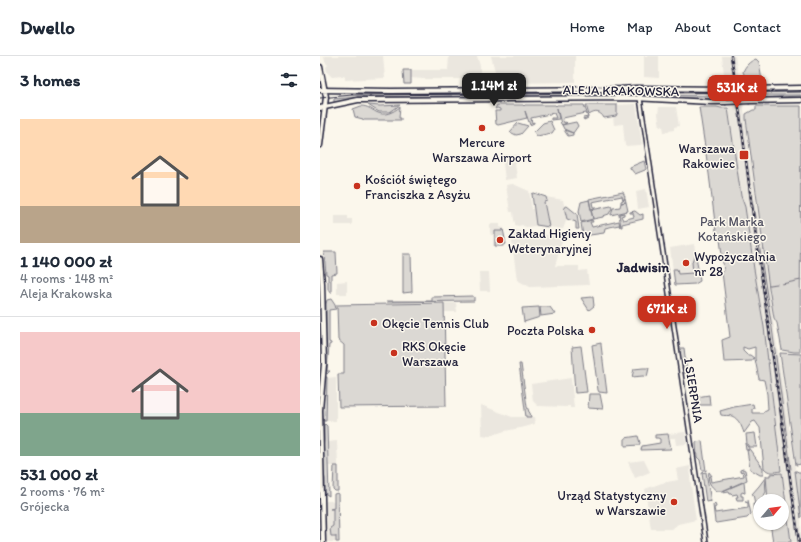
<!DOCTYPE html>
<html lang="en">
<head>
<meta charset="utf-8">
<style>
	body { margin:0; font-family:Itim,sans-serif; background:#f6f6f7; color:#1f2937; height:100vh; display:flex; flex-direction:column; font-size:15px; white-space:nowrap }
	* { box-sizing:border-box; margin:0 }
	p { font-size:13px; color:#747a83 }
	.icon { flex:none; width:22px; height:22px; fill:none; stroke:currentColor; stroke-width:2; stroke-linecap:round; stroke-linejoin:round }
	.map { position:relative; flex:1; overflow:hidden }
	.panel { display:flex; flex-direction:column; background:#fff; width:320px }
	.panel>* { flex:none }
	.needle { width:26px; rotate:61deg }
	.buttons { position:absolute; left:433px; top:438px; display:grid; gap:8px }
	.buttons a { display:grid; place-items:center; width:36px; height:36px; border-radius:50%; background:#fff; box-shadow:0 1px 3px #0004; font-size:20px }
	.price { position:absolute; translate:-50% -34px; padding:0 9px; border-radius:8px; background:#c8321e; color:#fff; font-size:13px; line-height:26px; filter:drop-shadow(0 1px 2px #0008) }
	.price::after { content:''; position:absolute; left:50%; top:24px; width:12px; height:9px; margin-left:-6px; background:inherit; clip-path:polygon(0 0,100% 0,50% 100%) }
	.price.active { background:#222; color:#fff }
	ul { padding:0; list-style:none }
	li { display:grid; align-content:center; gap:8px; height:212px; padding:0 20px }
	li+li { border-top:1px solid #e0e1e3 }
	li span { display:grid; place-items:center; height:124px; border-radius:0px; color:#555 }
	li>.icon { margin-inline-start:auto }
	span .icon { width:72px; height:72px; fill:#fffc; stroke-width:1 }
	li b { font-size:17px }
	h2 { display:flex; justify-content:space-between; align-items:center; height:48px; padding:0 20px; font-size:17px }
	header { display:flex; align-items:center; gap:24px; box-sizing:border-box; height:56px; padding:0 20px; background:#fff; border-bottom:1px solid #e0e1e3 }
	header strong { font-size:19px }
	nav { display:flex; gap:22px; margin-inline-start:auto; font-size:14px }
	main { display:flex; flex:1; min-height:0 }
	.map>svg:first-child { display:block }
	.built { fill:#ebe7df }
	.green { fill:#dbd8d3; stroke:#7e7d87 }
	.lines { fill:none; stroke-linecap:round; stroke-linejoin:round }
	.stream { stroke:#787681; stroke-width:1 }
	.minor-casing { stroke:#22223b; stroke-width:6 }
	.major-casing { stroke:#22223b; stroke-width:7 }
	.minor { stroke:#fbf7ec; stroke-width:3 }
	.major { stroke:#fbf7ec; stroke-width:4 }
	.tram { stroke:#22223b; stroke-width:1 }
	.rail-casing { stroke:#22223b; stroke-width:2.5 }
	.rail { stroke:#fbf7ec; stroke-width:1; stroke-dasharray:3; stroke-linecap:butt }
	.major-bridge-casing { stroke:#22223b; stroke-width:7; stroke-linecap:butt }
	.major-bridge { stroke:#fbf7ec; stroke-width:4 }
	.poi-dot { fill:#c8321e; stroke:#fbf7ec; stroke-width:1.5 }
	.labels { text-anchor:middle; stroke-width:3; stroke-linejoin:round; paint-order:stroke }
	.street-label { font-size:13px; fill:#22223b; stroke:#fbf7ec }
	.poi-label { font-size:13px; fill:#22223b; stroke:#fbf7ec; text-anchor:start }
	.park-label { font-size:13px; fill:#505061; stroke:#fbf7ec }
	.neighbourhood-label { font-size:14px; font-weight:bold; fill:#22223b; stroke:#fbf7ec }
</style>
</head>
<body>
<header>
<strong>Dwello</strong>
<nav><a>Home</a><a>Map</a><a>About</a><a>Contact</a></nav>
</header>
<main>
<section class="panel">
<h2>3 homes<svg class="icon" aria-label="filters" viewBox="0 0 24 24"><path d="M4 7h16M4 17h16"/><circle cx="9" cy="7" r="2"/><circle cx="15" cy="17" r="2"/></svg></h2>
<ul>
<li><span style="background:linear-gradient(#ffd9b3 70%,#b9a48a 0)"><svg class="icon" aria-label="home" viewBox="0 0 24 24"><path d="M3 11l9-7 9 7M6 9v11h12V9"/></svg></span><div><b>1 140 000 zł</b><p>4 rooms · 148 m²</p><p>Aleja Krakowska</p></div></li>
<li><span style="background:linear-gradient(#f6c9c9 65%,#7fa58c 0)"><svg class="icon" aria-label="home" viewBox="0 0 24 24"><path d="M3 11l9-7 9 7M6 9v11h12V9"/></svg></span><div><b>531 000 zł</b><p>2 rooms · 76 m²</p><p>Grójecka</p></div></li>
</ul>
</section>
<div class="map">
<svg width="481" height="486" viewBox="0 0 481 486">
	<rect width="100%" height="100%" fill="#fbf7ec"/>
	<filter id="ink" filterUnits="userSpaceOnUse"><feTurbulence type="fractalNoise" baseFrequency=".025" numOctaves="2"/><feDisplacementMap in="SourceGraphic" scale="8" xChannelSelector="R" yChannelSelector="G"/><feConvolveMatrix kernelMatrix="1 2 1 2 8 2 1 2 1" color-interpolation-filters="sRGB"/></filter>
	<g filter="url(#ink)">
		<path class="built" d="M4 0H63L65 22 25 24V21L23 20 12 21 7 16 6 11 8 9 5 6Z
			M129 0H157L160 10V21L157 23H103L91 22V14H128Z
			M171 0H255V26L176 27 175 15Z
			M324 0H339V22L324 21Z
			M402 0H415L421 36 481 35V39H422L425 61 437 156 476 418 481 462V486H471L462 417 444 271 434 213 425 151 421 140 407 40 403 39V36H406Z
			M312 36V39L184 40V37Z
			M323 36H394V40L322 39Z
			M160 37V40L38 41 14 43V40L39 38Z
			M316 48 322 88 320 89 305 90 303 68 294 69 293 60H296L297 58V49Z
			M339 51H356L359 70 354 71V74L344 76 343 70 340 71 338 58Z
			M182 99H199L200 106 195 107 197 122 185 124Z
			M193 128 209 135 212 153H214L216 170 206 171 203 170V169L198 170 195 169V167L194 164 193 156H190L186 129Z
			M326 133 329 151 318 153 316 135Z
			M226 141 243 144 247 163 243 173 229 171 224 146 227 145Z
			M15 160H28V163H32V169H15Z
			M170 168H180V171L184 172V173L175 183V190H173V179H171L170 176Z
			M194 174 239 181 242 184V186L235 210H259V215L267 214 269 229 210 231 197 224 191 179Z
			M374 188 380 225 375 228 355 229 350 192Z
			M159 216H169L170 235H160Z
			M27 225V238H17V226Z
			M124 247H136L137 256H124Z
			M16 321V365H6L7 322Z
			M251 322 254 352H250V350H247V351L218 350 213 345 211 328Z
			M161 349 192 361H214L215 368 200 372 185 375 169 380 162 379Z
			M365 376 367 388 356 389 355 382H349V378Z
			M17 385 18 410H8L7 386Z
			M324 404 330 416 315 422 308 406Z
			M370 410 371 421 370 422 376 464 358 468 352 473H331L325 433 342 427 358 424 356 413Z
			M4 445H18L19 486H5Z"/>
		<path class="green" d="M436 3 439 6 442 25 439 26H430L426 22 423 16C425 10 430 5 436 3Z
			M83 14H91V28H84Z
			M322 39 394 40 395 43 322 40Z
			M436 39H481V40L436 42Z
			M132 40V41L40 42 14 47V43L38 41Z
			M48 49 60 50 80 49 70 56H59Z
			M177 49H203L204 50 205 49H235L236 50 237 49H264L267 57 268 62 264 64 263 62 268 61 266 57 243 62 244 67 246 66 247 67 242 69 241 68 237 52 239 63 231 64V62H236L234 57 211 62 212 67 214 66V67L210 69 205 55 207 62 178 69 176 68 175 55H180V53L177 52 175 53Z
			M266 49H297V58L296 60 284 62C280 55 275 55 269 59Z
			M41 50C47 50 51 53 56 56 65 61 73 56 80 51L79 62H81V64H43V63L35 61 33 53Z
			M436 50H481L480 296H474L462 294 457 267 454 262 449 232 426 63V58L433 54H436Z
			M379 51H397L401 52H408L421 140 425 151 434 213 444 271 461 415C455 416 449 418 444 412L440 372 435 365 432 366 424 377C422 371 419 363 412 360 409 359 404 360 401 359L400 355 414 351 433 348 434 352 432 353V357H443L444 355 448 353 447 338 444 324 439 323 435 303V291L428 293 423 291V295L427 299H430L434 302 432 305 404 306 402 284 410 281 402 216 404 215 400 183H397L389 118Z
			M230 65 234 74 232 77 217 80 214 76 223 67Z
			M256 66 258 70 253 77V79L248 80 244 74 253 77 244 73 242 69Z
			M198 67 208 70 201 78 196 79 190 76Z
			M324 105 326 113 325 114 315 118 310 112V111Z
			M303 136 305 141 303 145 305 142 306 146 301 147V145L303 144 302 140 272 146 273 151H275V152L271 153 269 143Z
			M214 137 226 141 227 145 224 146 229 171 216 169 212 138Z
			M269 144 273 163 261 166 259 155 261 146Z
			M306 146 308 155 291 159V158L293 152 300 151 301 147Z
			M247 150 257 158 259 173H256V166L247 163 244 151Z
			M291 150 292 152 289 158 283 160V161L273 163 271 154Z
			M315 155 320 159 323 158V163L302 168V171H301L299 158 304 157V159L301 160 303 164 314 161 313 157H310V156Z
			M272 164 273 166H270L272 171 299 165 300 171 299 169 285 172 284 177 263 180 261 167Z
			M183 173 186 188 183 190H175V175H182Z
			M4 196H16L17 217 11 218V238L8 234V219L6 218Z
			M83 198H91L92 236 83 237Z
			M374 200H376L380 225 375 228 355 229 353 213H357L358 218 373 217 372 206Z
			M153 240 154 241V245L67 246V245H112V241Z
			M273 241 274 250 269 254 261 242Z
			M11 243 15 249 16 253 9 254V286L11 287V288L9 289 7 315H10L7 318 6 317 5 315 6 248 7 244Z
			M124 247 126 350 19 351 18 318H24V289L18 284 17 249Z
			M219 251 220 261 204 266 202 252Z
			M230 251 235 258 221 260 220 251Z
			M281 287V289L287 337 279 336 278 334 272 289Z
			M261 290 267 336 255 337 252 291Z
			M359 292H364L367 317H364L363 316Z
			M460 297 481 298V408L476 409Z
			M199 308H201L207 351 208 353 209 356 210 357 211 361H206Z
			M323 312H329L327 321 323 320 312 321 314 313Z
			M6 321H7L6 365H4C1 358 3 329 6 321Z
			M269 338H280L283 353 268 352Z
			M389 339 390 349H379L377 341Z
			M5 368 7 370 9 440 6 438 5 436V423L3 412V393L4 384V369Z
			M435 377 437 391H429L427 388 426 378Z
			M348 378 351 393 321 394 322 390 340 387V383L338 382H335V379Z
			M318 380 320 387 319 389 305 390V382Z
			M382 385 386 415 385 414H382L380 404 377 401 376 386Z
			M425 387 443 412V419H440L430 413 427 394H429H426Z
			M14 410H18V435H15L13 433Z
			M423 413 425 414 427 424 402 435H397C390 430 387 425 389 416L392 420H390L391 426 424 420 423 415 420 416V414Z
			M475 415H477L478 416H481V462Z
			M386 416 391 446 390 445 386 446 382 417Z
			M462 417 471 486H453L450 467H462V445H448L446 420H450V418Z
			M445 422 446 436 435 454 436 460 434 458 433 448H435L433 438H432L439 430Z
			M424 426 425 437H424L423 436 421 437V440H423V444H417L416 441H418L417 438 412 439 411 438H410L409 436 403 437V435Z
			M18 437 19 486H16V480H11L10 472 13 470V453H10L14 452V438Z
			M428 444 431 458 427 462 396 467 395 466 393 449 395 447 396 451 394 452 395 457 428 452V447L425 446V445Z"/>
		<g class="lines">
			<path class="stream" d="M433 149 452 272 471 413
				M462 228 481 224
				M449 229 457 228"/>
			<g class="minor-casing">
				<path id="minor" d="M320 42 386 486"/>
			</g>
			<g class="major-casing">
				<path id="major" d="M0 11 6 41 0 89
					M428 33 481 32
					M0 34 71 35 301 33 316 32 405 33
					M320 42V38L321 36 328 34
					M430 45 481 44
					M0 52 38 44H46L313 42 391 46H405
					M0 203 2 227 4 308 0 354 3 486"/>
			</g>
			<use href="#minor" class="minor"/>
			<use href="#major" class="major"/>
			<path class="tram" d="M0 42 32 39 481 36"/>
			<g class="rail-casing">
				<path id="rail" d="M411 0C421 58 427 116 435 174 450 278 465 382 479 486"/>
			</g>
			<use href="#rail" class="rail"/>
			<g class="major-bridge-casing">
				<path id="major-bridge" d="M405 33H428
					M405 46 430 45"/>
			</g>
			<use href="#major-bridge" class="major-bridge"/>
		</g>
	</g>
	<g class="poi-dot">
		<circle cx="162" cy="72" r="4"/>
		<rect x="419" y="94" width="10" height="10" rx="2"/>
		<circle cx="37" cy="130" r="4"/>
		<circle cx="180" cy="184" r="4"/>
		<circle cx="366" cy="207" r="4"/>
		<circle cx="54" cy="267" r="4"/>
		<circle cx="272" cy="274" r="4"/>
		<circle cx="74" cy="297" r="4"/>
		<circle cx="354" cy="446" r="4"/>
	</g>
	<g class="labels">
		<g class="street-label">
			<text transform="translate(301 34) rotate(1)" y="5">ALEJA KRAKOWSKA</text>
			<text transform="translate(374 334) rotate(81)" y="5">1 SIERPNIA</text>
		</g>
		<g class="poi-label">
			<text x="162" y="91" text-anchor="middle">Mercure<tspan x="162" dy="15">Warszawa Airport</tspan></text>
			<text x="415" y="97" text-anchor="end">Warszawa<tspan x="415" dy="15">Rakowiec</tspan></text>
			<text x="45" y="128">Kościół świętego<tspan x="45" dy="15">Franciszka z Asyżu</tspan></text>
			<text x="188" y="182">Zakład Higieny<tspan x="188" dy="15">Weterynaryjnej</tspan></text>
			<text x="374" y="205">Wypożyczalnia<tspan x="374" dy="15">nr 28</tspan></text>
			<text x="62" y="272">Okęcie Tennis Club</text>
			<text x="264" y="279" text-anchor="end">Poczta Polska</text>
			<text x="82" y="295">RKS Okęcie<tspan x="82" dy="15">Warszawa</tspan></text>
			<text x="346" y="444" text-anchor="end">Urząd Statystyczny<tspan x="346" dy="15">w Warszawie</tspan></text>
		</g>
		<g class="park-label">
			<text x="412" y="170">Park Marka<tspan x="412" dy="15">Kotańskiego</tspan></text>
		</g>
		<g class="neighbourhood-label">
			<text x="323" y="216">Jadwisin</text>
		</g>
	</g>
</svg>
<div class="buttons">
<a><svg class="needle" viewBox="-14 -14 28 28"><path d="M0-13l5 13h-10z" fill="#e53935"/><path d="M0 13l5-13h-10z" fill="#747a83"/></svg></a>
</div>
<b class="price active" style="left:174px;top:51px">1.14M zł</b>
<b class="price" style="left:417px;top:53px">531K zł</b>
<b class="price" style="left:347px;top:274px">671K zł</b>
</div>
</main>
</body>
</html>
